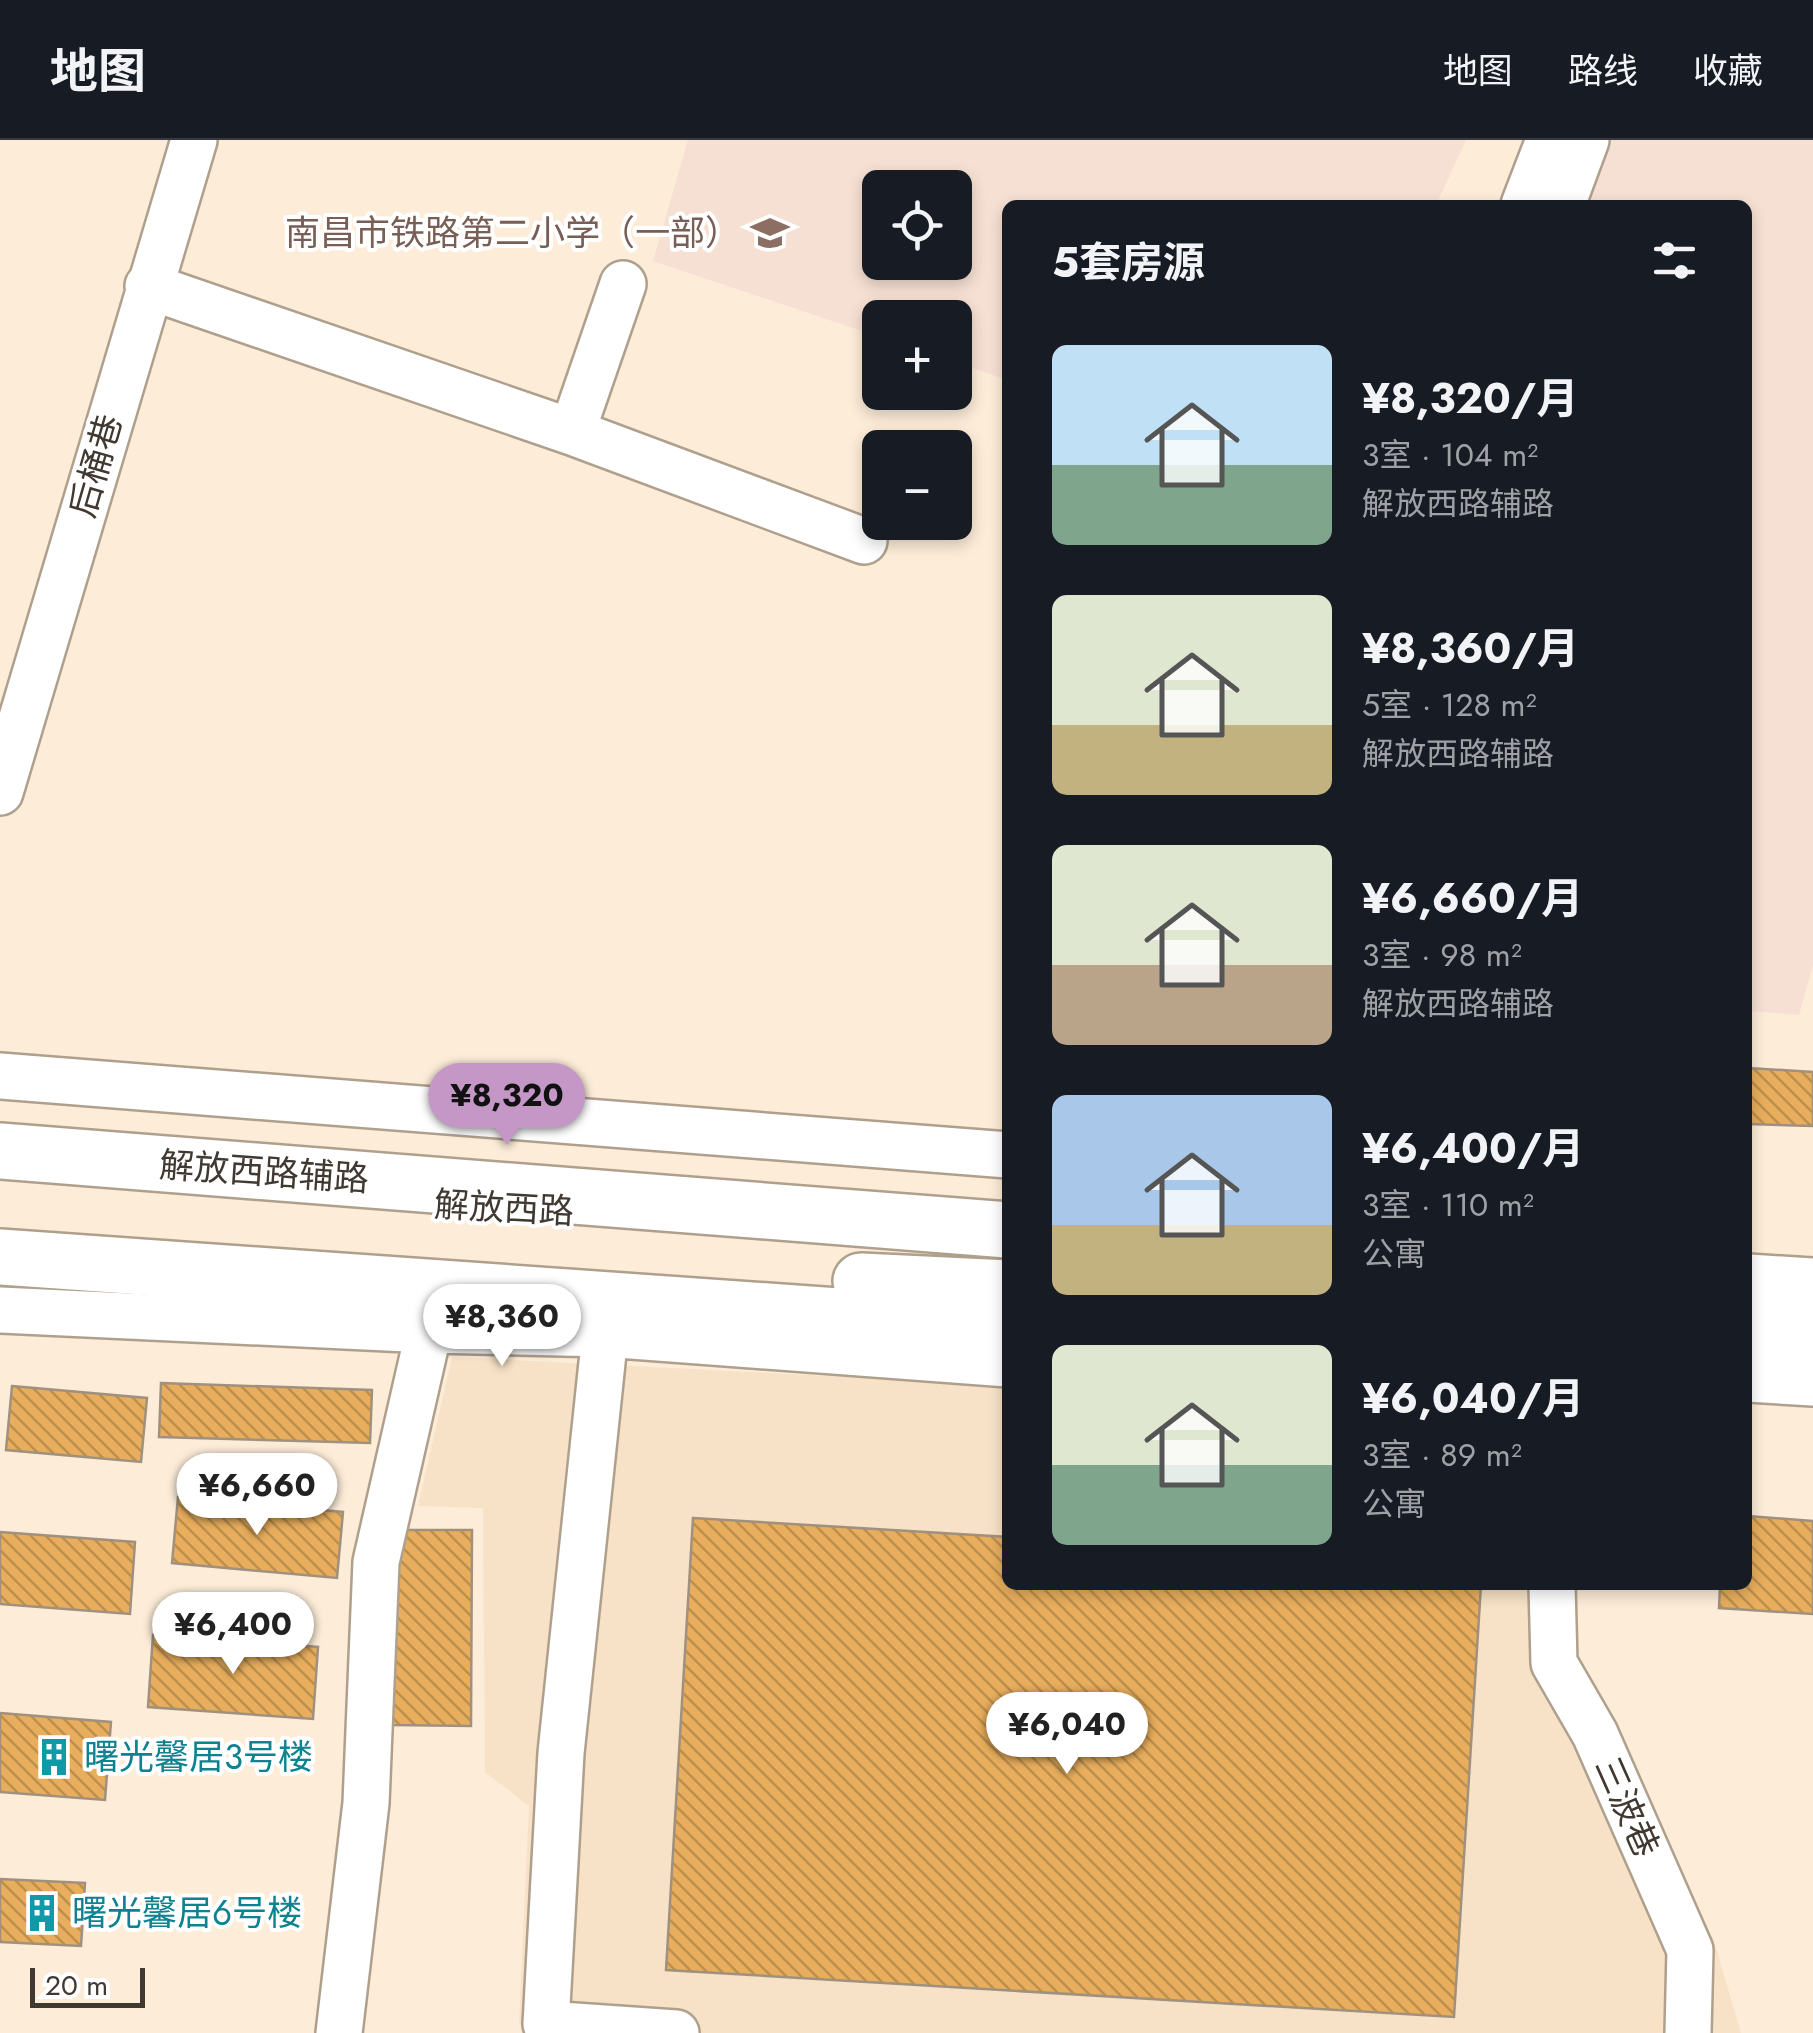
<!DOCTYPE html>
<html lang="zh">
<head>
<meta charset="utf-8">
<style>
	body { margin:0; font-family:Jost,"Noto Sans SC",sans-serif; background:#20242c; color:#f1f3f6; height:100vh; display:flex; flex-direction:column; font-size:38px; white-space:nowrap }
	* { box-sizing:border-box; margin:0 }
	p { font-size:32px; color:#9ea1a6 }
	.icon { flex:none; width:55px; height:55px; fill:none; stroke:currentColor; stroke-width:2; stroke-linecap:round; stroke-linejoin:round }
	.map { position:relative; flex:1; overflow:hidden }
	.panel { position:absolute; left:1002px; top:60px; width:750px; height:1390px; display:flex; flex-direction:column; background:#171b24; border-radius:15px; box-shadow:0 5px 15px #0003 }
	.panel>* { flex:none }
	.tools { position:absolute; left:862px; top:30px; display:grid; gap:20px }
	.tools a { display:grid; place-items:center; width:110px; height:110px; border-radius:15px; background:#171b24; box-shadow:0 5px 15px #0003; font-size:50px }
	.scale { position:absolute; left:30px; bottom:25px; width:115px; box-sizing:border-box; padding-left:10px; border:5px solid #403931; border-top:0; font-size:28px; line-height:35px; white-space:nowrap; color:#403931; -webkit-text-stroke:8px #fff; paint-order:stroke }
	.price { position:absolute; translate:-50% -85px; padding:0 22px; border-radius:35px; background:#fff; color:#222; font-size:32px; line-height:65px; filter:drop-shadow(0 2px 5px #0008) }
	.price::after { content:''; position:absolute; left:50%; top:60px; width:30px; height:22px; margin-left:-15px; background:inherit; clip-path:polygon(0 0,100% 0,50% 100%) }
	.price.current { background:#c497c7; color:#111 }
	ul { padding:0; list-style:none }
	li { display:flex; align-items:center; gap:30px; height:250px; padding:0 50px }
	li span { display:grid; place-items:center; flex:none; width:280px; height:200px; border-radius:15px; color:#555 }
	li>.icon { margin-inline-start:auto }
	span .icon { width:120px; height:120px; fill:#fffc; stroke-width:1 }
	li b { font-size:42px }
	h2 { display:flex; justify-content:space-between; align-items:center; height:120px; padding:0 50px; font-size:42px }
	header { display:flex; align-items:center; gap:60px; box-sizing:border-box; height:140px; padding:0 50px; background:#171b24; border-bottom:2px solid #363941 }
	header strong { font-size:48px }
	nav { display:flex; gap:55px; margin-inline-start:auto; font-size:35px }
	.map>svg:first-child { display:block }
	.built { fill:#f7e2c7 }
	.education { fill:#f6e0d3; fill-rule:evenodd }
	.building { fill:url(#building-back-hatch); stroke:#a0917f; stroke-width:2.5 }
	.lines { fill:none; stroke-linecap:round; stroke-linejoin:round }
	.minor-casing { stroke:#afa08d; stroke-width:50 }
	.major-casing { stroke:#afa08d; stroke-width:60 }
	.minor { stroke:#fff; stroke-width:45 }
	.major { stroke:#fff; stroke-width:55 }
	.labels { text-anchor:middle; stroke-width:8; stroke-linejoin:round; paint-order:stroke }
	.education-label { font-size:35px; fill:#785e54; stroke:#fff; text-anchor:end }
	.street-label { font-size:35px; fill:#403931; stroke:#fff }
	.culture-label { font-size:35px; fill:#0d838f; stroke:#fff; text-anchor:start }
</style>
</head>
<body>
<header>
<strong>地图</strong>
<nav><a>地图</a><a>路线</a><a>收藏</a></nav>
</header>
<div class="map">
<svg width="1813" height="1893" viewBox="0 0 1813 1893">
	<defs>
		<pattern id="building-back-hatch" width="6" height="6" patternUnits="userSpaceOnUse" patternTransform="scale(2.5)"><rect width="6" height="6" fill="#e8ae5d"/><path d="M-1 5l2 2M0 0l6 6M5-1l2 2" fill="none" stroke="#bd8f4d"/></pattern>
	</defs>
	<rect width="100%" height="100%" fill="#fcecd8"/>
	<path class="built" d="M452 1217 1007 1245 1008 1445H1572L1569 1504 1714 1801 1741 1893H529L519 1883 529 1666 485 1632 483 1368 418 1366Z"/>
	<path class="education" d="M688 0H1466L1436 65H1008L1007 240 955 222V178H880V197L653 121ZM880 48H955V122H880Z
		M1611 0H1813V825L1799 875 1748 871V65H1586Z"/>
	<path class="building" d="M1748 928 1813 932V986L1748 984Z
		M161 1243 372 1250 370 1303 159 1297Z
		M12 1246 147 1258 141 1322 6 1310Z
		M178 1357 343 1372 337 1438 172 1423Z
		M1748 1376 1813 1381V1474L1719 1468 1720 1445H1748Z
		M693 1378 1008 1397V1445H1481L1454 1877 666 1830Z
		M393 1390H472L471 1586 392 1585Z
		M0 1392 135 1402 130 1474 0 1464Z
		M153 1495 318 1507 313 1579 148 1567Z
		M0 1573 111 1582 105 1660 0 1652Z
		M0 1739 85 1743 81 1806 0 1802Z"/>
	<g class="lines">
		<g class="minor-casing">
			<path id="minor" d="M1524 65 1549 0
				M1562 65 1586 0
				M148 146 572 292 864 401
				M572 292 623 144
				M0 652 194 0
				M0 936 1008 1015
				M0 1170 429 1190 605 1194 1008 1224
				M605 1194 561 1613 546 1884 676 1893
				M1552 1445 1554 1523 1595 1594 1690 1810 1688 1893
				M339 1893 366 1663 376 1422 429 1190"/>
		</g>
		<g class="major-casing">
			<path id="major" d="M0 1011 1008 1090
				M0 1117 1008 1188
				M861 1141 1008 1148
				M1748 1142 1813 1146
				M1748 1189 1813 1193
				M1748 1234 1813 1238"/>
		</g>
		<use href="#minor" class="minor"/>
		<use href="#major" class="major"/>
	</g>
	<defs>
		<g id="school-bare" transform="scale(3)"><path d="M0-5L7-2L0 1L-7-2ZM-4 1L0 2.5L4 1V4Q0 6-4 4Z" fill="#8d6e63" stroke="#fff" stroke-width="2.5" paint-order="stroke"/></g>
		<g id="building-bare" transform="scale(3)"><path d="M-4-6H4V6H1V3H-1V6H-4ZM-2.5-4.3h1.7v1.8h-1.7ZM.8-4.3h1.7v1.8H.8ZM-2.5-1h1.7V.8h-1.7ZM.8-1h1.7V.8H.8Z" fill="#0f9aa8" stroke="#fff" stroke-width="2.5" paint-order="stroke"/></g>
	</defs>
	<g fill-rule="evenodd">
		<use href="#school-bare" x="770" y="93"/>
		<use href="#building-bare" x="54" y="1617"/>
		<use href="#building-bare" x="42" y="1773"/>
	</g>
	<g class="labels">
		<g class="education-label">
			<text x="740" y="105">南昌市铁路第二小学（一部）</text>
		</g>
		<g class="street-label">
			<text transform="translate(96 326) rotate(-74)" y="12">后桶巷</text>
			<text transform="translate(264 1032) rotate(4)" y="12">解放西路辅路</text>
			<text transform="translate(504 1068) rotate(3)" y="12">解放西路</text>
			<text transform="translate(1627 1667) rotate(66)" y="12">三波巷</text>
		</g>
		<g class="culture-label">
			<text x="84" y="1629">曙光馨居3号楼</text>
			<text x="72" y="1785">曙光馨居6号楼</text>
		</g>
	</g>
</svg>
<div class="tools">
<a><svg class="icon" aria-label="locate" viewBox="0 0 24 24"><circle cx="12" cy="12" r="6"/><path d="M12 2v4M12 18v4M2 12h4M18 12h4"/></svg></a>
<a>+</a>
<a>−</a>
</div>
<div class="scale">20 m</div>
<b class="price current" style="left:507px;top:1008px">¥8,320</b>
<b class="price" style="left:502px;top:1229px">¥8,360</b>
<b class="price" style="left:257px;top:1398px">¥6,660</b>
<b class="price" style="left:233px;top:1537px">¥6,400</b>
<b class="price" style="left:1067px;top:1637px">¥6,040</b>
<section class="panel">
<h2>5套房源<svg class="icon" aria-label="filters" viewBox="0 0 24 24"><path d="M4 7h16M4 17h16"/><circle cx="9" cy="7" r="2"/><circle cx="15" cy="17" r="2"/></svg></h2>
<ul>
<li><span style="background:linear-gradient(#bfe0f5 60%,#7fa58c 0)"><svg class="icon" aria-label="home" viewBox="0 0 24 24"><path d="M3 11l9-7 9 7M6 9v11h12V9"/></svg></span><div><b>¥8,320/月</b><p>3室 · 104 m²</p><p>解放西路辅路</p></div></li>
<li><span style="background:linear-gradient(#dfe7d0 65%,#c2b280 0)"><svg class="icon" aria-label="home" viewBox="0 0 24 24"><path d="M3 11l9-7 9 7M6 9v11h12V9"/></svg></span><div><b>¥8,360/月</b><p>5室 · 128 m²</p><p>解放西路辅路</p></div></li>
<li><span style="background:linear-gradient(#dfe7d0 60%,#b9a48a 0)"><svg class="icon" aria-label="home" viewBox="0 0 24 24"><path d="M3 11l9-7 9 7M6 9v11h12V9"/></svg></span><div><b>¥6,660/月</b><p>3室 · 98 m²</p><p>解放西路辅路</p></div></li>
<li><span style="background:linear-gradient(#a9c7e8 65%,#c2b280 0)"><svg class="icon" aria-label="home" viewBox="0 0 24 24"><path d="M3 11l9-7 9 7M6 9v11h12V9"/></svg></span><div><b>¥6,400/月</b><p>3室 · 110 m²</p><p>公寓</p></div></li>
<li><span style="background:linear-gradient(#dfe7d0 60%,#7fa58c 0)"><svg class="icon" aria-label="home" viewBox="0 0 24 24"><path d="M3 11l9-7 9 7M6 9v11h12V9"/></svg></span><div><b>¥6,040/月</b><p>3室 · 89 m²</p><p>公寓</p></div></li>
</ul>
</section>
</div>
</body>
</html>
